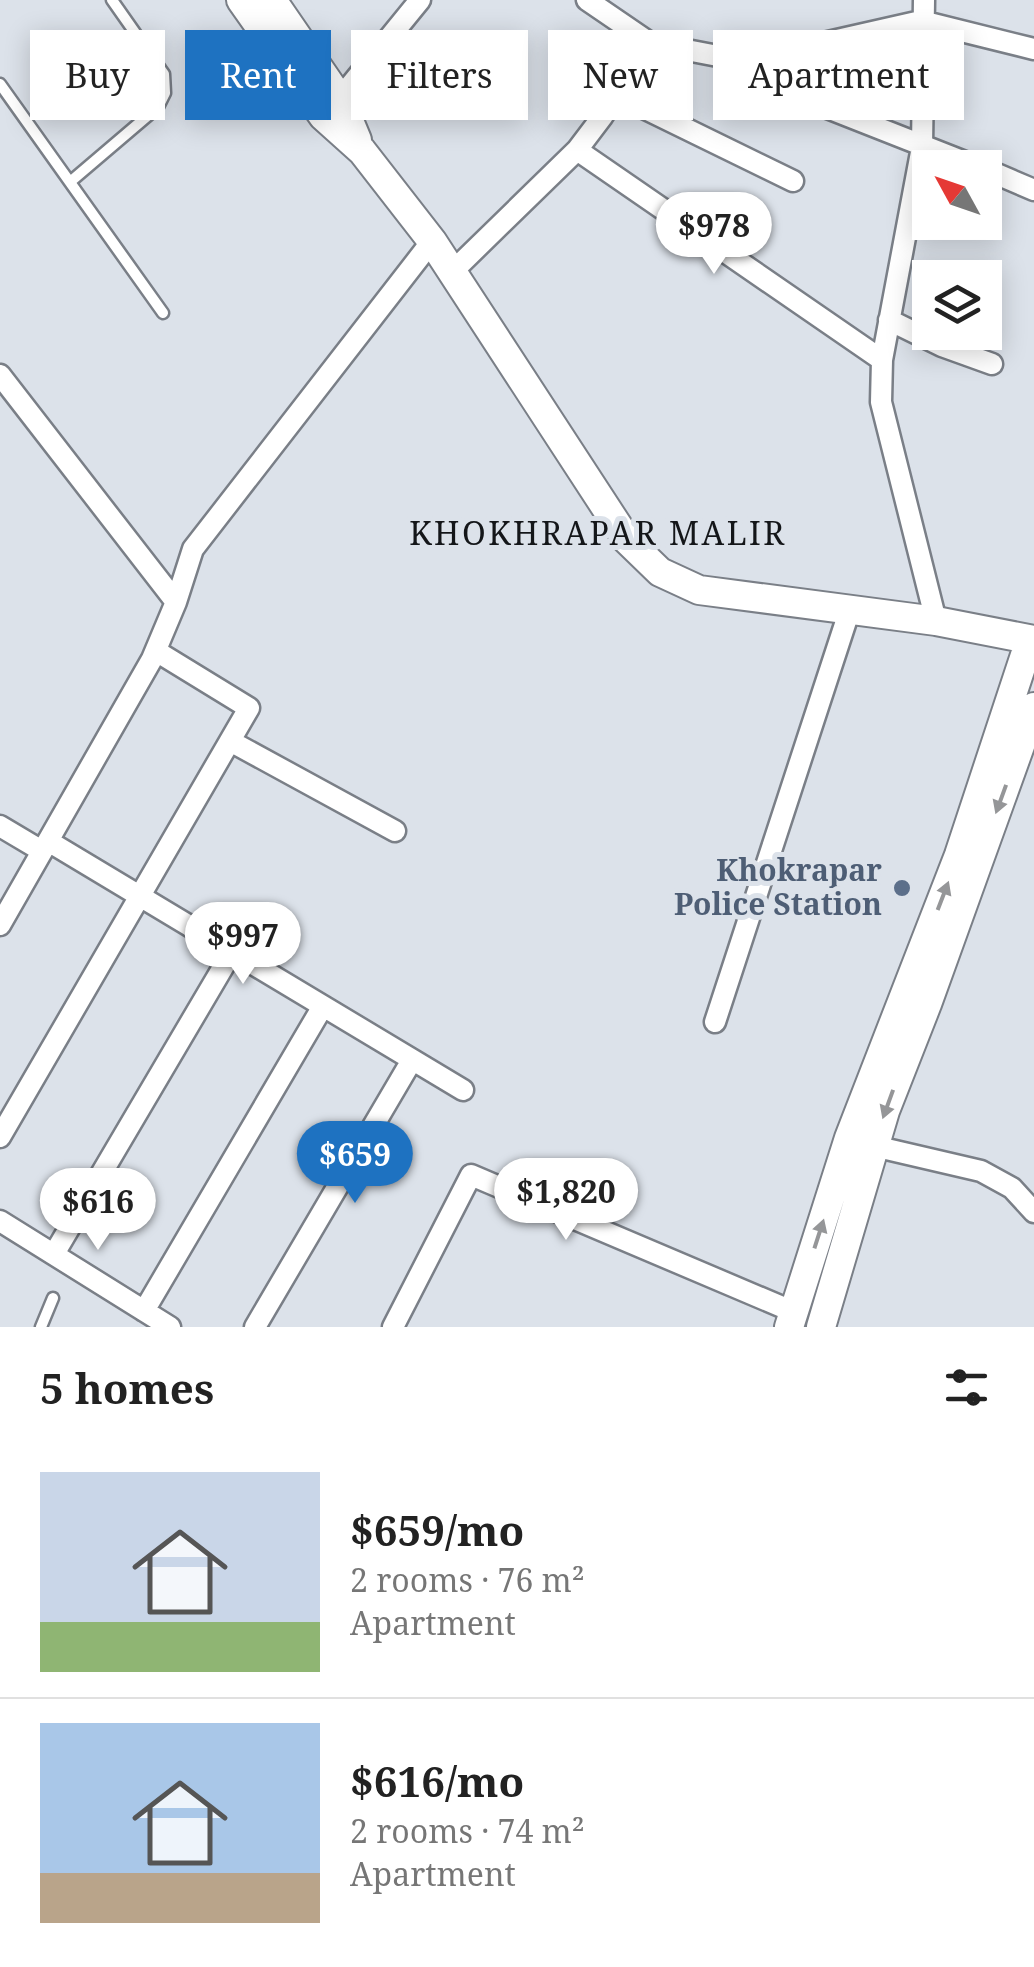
<!DOCTYPE html>
<html lang="en">
<head>
<meta charset="utf-8">
<style>
	body { margin:0; font-family:"Noto Serif",serif; background:#f6f6f6; color:#222; height:100vh; display:flex; flex-direction:column; font-size:38px; white-space:nowrap }
	* { box-sizing:border-box; margin:0 }
	p { font-size:32px; color:#767676 }
	.icon { flex:none; width:55px; height:55px; fill:none; stroke:currentColor; stroke-width:2; stroke-linecap:round; stroke-linejoin:round }
	.map { position:relative; height:1327px; overflow:hidden }
	.drawer { display:flex; flex-direction:column; background:#fff; flex:1 }
	.drawer>* { flex:none }
	.banner { position:absolute; left:30px; top:30px; width:975px; height:90px; display:flex; gap:20px }
	.needle { width:65px; rotate:310deg }
	.tools { position:absolute; left:912px; top:150px; display:grid; gap:20px }
	.tools a { display:grid; place-items:center; width:90px; height:90px; border-radius:0px; background:#fff; box-shadow:0 5px 25px #0003; font-size:50px }
	.price { position:absolute; translate:-50% -85px; padding:0 22px; border-radius:35px; background:#fff; color:#222; font-size:32px; line-height:65px; filter:drop-shadow(0 2px 5px #0008) }
	.price::after { content:''; position:absolute; left:50%; top:60px; width:30px; height:22px; margin-left:-15px; background:inherit; clip-path:polygon(0 0,100% 0,50% 100%) }
	.price.active { background:#1e72c1; color:#fff }
	ul { padding:0; list-style:none }
	li { display:flex; align-items:center; gap:30px; height:250px; padding:0 40px }
	li+li { border-top:2px solid #e0e0e0 }
	li span { display:grid; place-items:center; flex:none; width:280px; height:200px; border-radius:0px; color:#555 }
	li>.icon { margin-inline-start:auto }
	span .icon { width:120px; height:120px; fill:#fffc; stroke-width:1 }
	li b { font-size:42px }
	h2 { display:flex; justify-content:space-between; align-items:center; height:120px; padding:0 40px; font-size:42px }
	.tag { padding:0 35px; border-radius:0px; background:#fff; box-shadow:0 5px 25px #0003; font-size:35px; line-height:90px }
	.tag.active { background:#1e72c1; color:#fff }
	.map>svg:first-child { display:block }
	.lines { fill:none; stroke-linecap:round; stroke-linejoin:round }
	.lane-casing { stroke:#7a7f87; stroke-width:15 }
	.street-casing { stroke:#7a7f87; stroke-width:25 }
	.secondary-casing { stroke:#7a7f87; stroke-width:32 }
	.lane { stroke:#fff; stroke-width:10 }
	.street { stroke:#fff; stroke-width:20 }
	.secondary { stroke:#fff; stroke-width:28 }
	.oneway { fill:#959698 }
	.service-dot { fill:#5c6f8a; stroke:#dce2ea; stroke-width:4 }
	.labels { text-anchor:middle; stroke-width:10; stroke-linejoin:round; paint-order:stroke }
	.service-label { font-size:30px; font-weight:bold; fill:#4e5e75; stroke:#dce2ea; text-anchor:end }
	.neighbourhood-label { font-size:32px; letter-spacing:2.5px; fill:#141619; stroke:#dce2ea }
</style>
</head>
<body>
<div class="map">
<svg width="1034" height="1327" viewBox="0 0 1034 1327">
	<rect width="100%" height="100%" fill="#dce2ea"/>
	<g class="lines">
		<g class="lane-casing">
			<path id="lane" d="M0 84 163 313
				M70 182 158 107 165 93 164 74 112 0
				M41 1327 53 1298"/>
		</g>
		<g class="street-casing">
			<path id="street" d="M587 0 650 43 744 61 921 21 1034 49
				M924 0 922 147 882 360 881 402 936 621
				M744 61 792 94 980 168
				M617 95 793 181
				M332 108 420 0
				M577 150 882 360
				M985 169 1034 190
				M453 271 577 150 602 117 650 43
				M889 320 942 346 992 364
				M0 375 176 602
				M230 741 395 831
				M0 826 42 851
				M48 841 463 1090
				M0 925 152 659 176 602 193 549 432 241
				M715 1022 849 612
				M0 1137 249 708 156 651
				M865 1144 981 1171 1012 1188 1034 1212
				M0 1221 170 1327
				M54 1254 232 952
				M144 1311 323 1006
				M255 1327 412 1060
				M393 1327 471 1175 794 1312"/>
		</g>
		<g class="secondary-casing">
			<path id="secondary" d="M241 0 323 116 362 151 432 241 627 540 660 572 699 590 936 621 1034 640
				M272 0 340 99 357 140
				M789 1327 849 1138 959 855 1030 640
				M821 1327 885 1111 927 1004 1034 707"/>
		</g>
		<use href="#lane" class="lane"/>
		<use href="#street" class="street"/>
		<use href="#secondary" class="secondary"/>
	</g>
	<defs><path id="oneway-solid" d="M-6-.8H1V-3.2L6.5 0L1 3.2V.8H-6Z" transform="scale(2.5)"/></defs>
	<g class="oneway">
		<use href="#oneway-solid" transform="translate(1001 799) rotate(110)"/>
		<use href="#oneway-solid" transform="translate(943 896) rotate(-69)"/>
		<use href="#oneway-solid" transform="translate(888 1104) rotate(110)"/>
		<use href="#oneway-solid" transform="translate(819 1234) rotate(-72)"/>
	</g>
	<circle class="service-dot" cx="902" cy="888" r="10"/>
	<g class="labels">
		<g class="service-label">
			<text x="882" y="881">Khokrapar<tspan x="882" dy="34">Police Station</tspan></text>
		</g>
		<g class="neighbourhood-label">
			<text x="598" y="545">KHOKHRAPAR MALIR</text>
		</g>
	</g>
</svg>
<div class="tools">
<a><svg class="needle" viewBox="-14 -14 28 28"><path d="M0-13l5 13h-10z" fill="#e53935"/><path d="M0 13l5-13h-10z" fill="#767676"/></svg></a>
<a><svg class="icon" aria-label="layers" viewBox="0 0 24 24"><path d="M12 4l9 5-9 5-9-5zM3 14l9 5 9-5"/></svg></a>
</div>
<b class="price" style="left:714px;top:277px">$978</b>
<b class="price" style="left:243px;top:987px">$997</b>
<b class="price active" style="left:355px;top:1206px">$659</b>
<b class="price" style="left:566px;top:1243px">$1,820</b>
<b class="price" style="left:98px;top:1253px">$616</b>
<div class="banner">
<a class="tag">Buy</a>
<a class="tag active">Rent</a>
<a class="tag">Filters</a>
<a class="tag">New</a>
<a class="tag">Apartment</a>
</div>
</div>
<section class="drawer">
<h2>5 homes<svg class="icon" aria-label="filters" viewBox="0 0 24 24"><path d="M4 7h16M4 17h16"/><circle cx="9" cy="7" r="2"/><circle cx="15" cy="17" r="2"/></svg></h2>
<ul>
<li><span style="background:linear-gradient(#c9d6e8 75%,#8fb573 0)"><svg class="icon" aria-label="home" viewBox="0 0 24 24"><path d="M3 11l9-7 9 7M6 9v11h12V9"/></svg></span><div><b>$659/mo</b><p>2 rooms · 76 m²</p><p>Apartment</p></div></li>
<li><span style="background:linear-gradient(#a9c7e8 75%,#b9a48a 0)"><svg class="icon" aria-label="home" viewBox="0 0 24 24"><path d="M3 11l9-7 9 7M6 9v11h12V9"/></svg></span><div><b>$616/mo</b><p>2 rooms · 74 m²</p><p>Apartment</p></div></li>
</ul>
</section>
</body>
</html>
